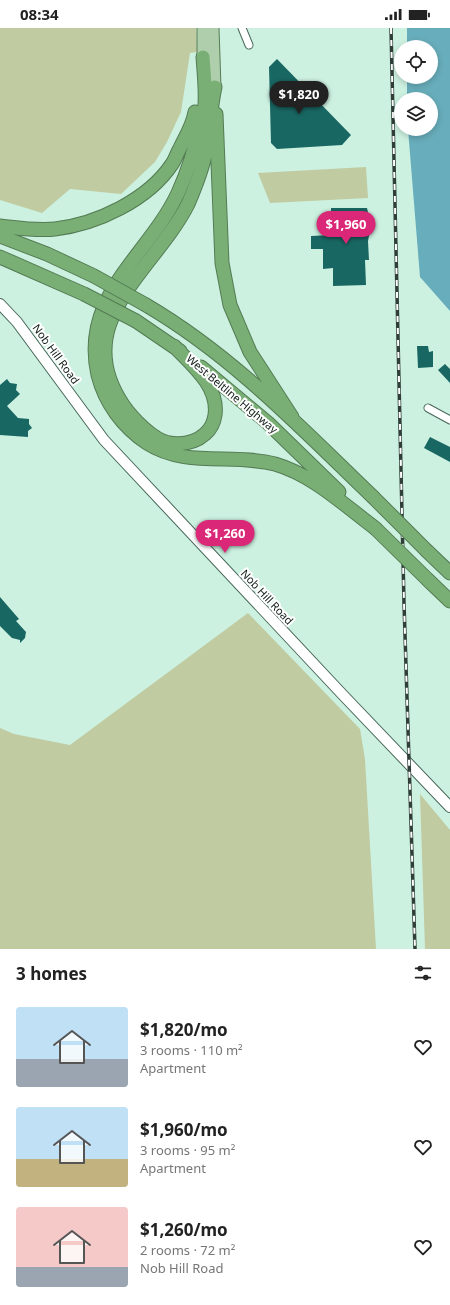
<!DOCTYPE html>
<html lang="en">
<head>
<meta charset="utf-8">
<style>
	body { margin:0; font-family:"Noto Sans",sans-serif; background:#f6f6f6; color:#222; height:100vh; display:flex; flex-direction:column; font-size:15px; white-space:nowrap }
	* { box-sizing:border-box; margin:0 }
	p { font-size:13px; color:#767676 }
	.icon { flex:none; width:22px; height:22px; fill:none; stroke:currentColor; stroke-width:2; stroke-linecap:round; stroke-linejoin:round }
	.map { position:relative; height:921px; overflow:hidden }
	.drawer { display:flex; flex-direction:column; background:#fff; flex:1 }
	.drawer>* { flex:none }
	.fabs { position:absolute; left:394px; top:12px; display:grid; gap:8px }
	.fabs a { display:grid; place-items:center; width:44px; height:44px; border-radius:50%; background:#fff; box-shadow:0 2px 6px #0003; font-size:20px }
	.price { position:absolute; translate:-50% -34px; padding:0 9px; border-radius:14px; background:#db2777; color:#fff; font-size:13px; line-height:26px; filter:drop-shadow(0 1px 2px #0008) }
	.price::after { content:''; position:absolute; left:50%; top:24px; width:12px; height:9px; margin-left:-6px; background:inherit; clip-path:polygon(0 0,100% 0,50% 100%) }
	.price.on { background:#222; color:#fff }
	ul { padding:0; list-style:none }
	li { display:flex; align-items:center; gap:12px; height:100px; padding:0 16px }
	li span { display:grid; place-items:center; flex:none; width:112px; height:80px; border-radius:4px; color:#555 }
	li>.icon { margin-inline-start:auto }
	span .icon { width:48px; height:48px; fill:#fffc; stroke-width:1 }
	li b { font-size:17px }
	h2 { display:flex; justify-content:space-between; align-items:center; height:48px; padding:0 16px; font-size:17px }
	.status { display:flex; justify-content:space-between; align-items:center; height:28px; padding:0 20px; background:#fff; direction:ltr }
	.status svg { height:11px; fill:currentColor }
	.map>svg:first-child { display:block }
	.green { fill:#c0cba1 }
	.water { fill:#68adbb }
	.building { fill:#196763 }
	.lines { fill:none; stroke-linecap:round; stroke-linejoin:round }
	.street-casing { stroke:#476759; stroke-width:9 }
	.secondary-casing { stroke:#476759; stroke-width:12 }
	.primary-casing { stroke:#547c54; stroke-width:13 }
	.highway-casing { stroke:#547c54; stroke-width:15 }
	.street { stroke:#fff; stroke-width:7 }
	.secondary { stroke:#fff; stroke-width:10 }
	.primary { stroke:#afcfac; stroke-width:11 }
	.highway { stroke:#79af75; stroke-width:13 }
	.rail-casing { stroke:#2f3f38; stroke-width:3.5 }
	.rail { stroke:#fff; stroke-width:2; stroke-dasharray:6; stroke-linecap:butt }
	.highway-bridge-casing { stroke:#547c54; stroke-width:15; stroke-linecap:butt }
	.highway-bridge { stroke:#79af75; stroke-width:13 }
	.labels { text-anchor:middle; stroke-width:4; stroke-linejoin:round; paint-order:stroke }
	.street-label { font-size:11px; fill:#0f1c16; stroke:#fff }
</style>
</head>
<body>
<div class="status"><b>08:34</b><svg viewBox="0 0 49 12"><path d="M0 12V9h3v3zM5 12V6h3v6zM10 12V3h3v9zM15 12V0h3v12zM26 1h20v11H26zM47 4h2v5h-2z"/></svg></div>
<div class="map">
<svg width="450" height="921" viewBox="0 0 450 921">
	<rect width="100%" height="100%" fill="#cdf1e1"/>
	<path class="green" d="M0 0H196L197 24 190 25 181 84 167 114 155 134 121 166 70 161 42 185 0 172Z
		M366 139 368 170 270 175 258 145Z
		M248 585 360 701 365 731 376 921H0V700L14 706 70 717Z
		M420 766 450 802V921H425Z"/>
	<path class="water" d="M407 0H450V283L420 249 408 101H431V71H407V49H431V19H407Z"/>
	<path class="building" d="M277 31 351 107 342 117 277 121 271 115 269 39Z
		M331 180H367L371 197 368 213 369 232H365L366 257 333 258V240L323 241V221H311V208L331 207V195L323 196 322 185H331Z
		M417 318H428L429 324 433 323V339L418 340Z
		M445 336 450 341V355L438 342Z
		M7 351 10 355 17 356 16 362 20 366 7 378 18 390 29 391V396L32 400 28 403V409L0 407V357Z
		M430 409 450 419V434L424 420Z
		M0 569 19 591 16 593 26 604 25 610 20 615V612L12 610 0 598Z"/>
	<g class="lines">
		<g class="street-casing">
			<path id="street" d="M242 0 249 17
				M428 380 450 392"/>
		</g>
		<g class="secondary-casing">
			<path id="secondary" d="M0 276 17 294 104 412 342 666 450 779"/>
		</g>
		<g class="primary-casing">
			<path id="primary" d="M203 0V29
				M213 0 215 59"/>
		</g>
		<g class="highway-casing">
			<path id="highway" d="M203 29C204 44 206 61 205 77 204 83 202 90 200 97 195 121 188 143 178 165 148 229 80 267 98 347 105 375 123 399 147 415 186 440 232 425 275 436 313 447 344 477 375 500
				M216 86 222 235 230 277 250 324 292 389
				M0 198C18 200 37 203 55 201 97 196 148 172 172 136 175 132 177 125 180 120 186 108 193 97 195 84
				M0 208 47 226 94 248
				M0 229 84 266
				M146 277C233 328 301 400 373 469
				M136 293 180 323
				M174 318C192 337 219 358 215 387 214 394 211 401 205 406 195 415 183 417 169 415 153 412 132 390 123 377 67 294 155 242 188 176 194 162 202 142 205 127 210 105 210 81 215 59
				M201 339 268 395 339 464
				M427 523 450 545
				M428 552 450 573"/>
		</g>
		<use href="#street" class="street"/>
		<use href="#secondary" class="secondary"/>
		<use href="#primary" class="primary"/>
		<use href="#highway" class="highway"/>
		<g class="rail-casing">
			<path id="rail" d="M391 0 404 575 415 921"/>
		</g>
		<use href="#rail" class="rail"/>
		<g class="highway-bridge-casing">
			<path id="highway-bridge" d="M94 248 146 277
				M84 266 136 293
				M373 469 427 523
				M375 500 428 552"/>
		</g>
		<use href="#highway-bridge" class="highway-bridge"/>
	</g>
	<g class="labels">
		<g class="street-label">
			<text transform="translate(56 326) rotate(54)" y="4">Nob Hill Road</text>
			<text transform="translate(232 366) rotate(40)" y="4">West Beltline Highway</text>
			<text transform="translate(267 569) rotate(47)" y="4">Nob Hill Road</text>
		</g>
	</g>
</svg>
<div class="fabs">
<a><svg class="icon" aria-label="locate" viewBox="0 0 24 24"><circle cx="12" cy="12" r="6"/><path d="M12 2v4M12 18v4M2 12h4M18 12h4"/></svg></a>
<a><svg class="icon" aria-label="layers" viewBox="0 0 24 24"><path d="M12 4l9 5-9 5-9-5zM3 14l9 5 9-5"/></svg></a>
</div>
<b class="price on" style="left:299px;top:87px">$1,820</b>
<b class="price" style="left:346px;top:217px">$1,960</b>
<b class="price" style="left:225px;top:526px">$1,260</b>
</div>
<section class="drawer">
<h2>3 homes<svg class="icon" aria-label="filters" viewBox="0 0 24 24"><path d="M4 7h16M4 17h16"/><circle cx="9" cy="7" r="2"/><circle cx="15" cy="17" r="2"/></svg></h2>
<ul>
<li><span style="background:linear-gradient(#bfe0f5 65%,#9aa5b1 0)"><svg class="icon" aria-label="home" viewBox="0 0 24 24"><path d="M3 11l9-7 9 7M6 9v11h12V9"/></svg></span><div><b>$1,820/mo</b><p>3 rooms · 110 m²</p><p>Apartment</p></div><svg class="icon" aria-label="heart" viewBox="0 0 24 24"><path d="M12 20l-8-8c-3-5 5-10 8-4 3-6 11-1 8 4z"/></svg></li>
<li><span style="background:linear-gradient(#bfe0f5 65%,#c2b280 0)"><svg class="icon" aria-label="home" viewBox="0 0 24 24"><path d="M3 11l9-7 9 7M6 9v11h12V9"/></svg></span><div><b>$1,960/mo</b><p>3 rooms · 95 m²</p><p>Apartment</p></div><svg class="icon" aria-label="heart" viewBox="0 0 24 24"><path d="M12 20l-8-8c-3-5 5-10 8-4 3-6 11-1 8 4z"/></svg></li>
<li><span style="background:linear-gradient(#f6c9c9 75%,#9aa5b1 0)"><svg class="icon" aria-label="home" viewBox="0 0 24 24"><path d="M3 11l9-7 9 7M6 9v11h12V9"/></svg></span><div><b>$1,260/mo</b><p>2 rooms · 72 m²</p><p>Nob Hill Road</p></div><svg class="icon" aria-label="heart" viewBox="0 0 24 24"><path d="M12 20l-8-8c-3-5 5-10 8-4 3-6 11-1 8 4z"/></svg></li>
</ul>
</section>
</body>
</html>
